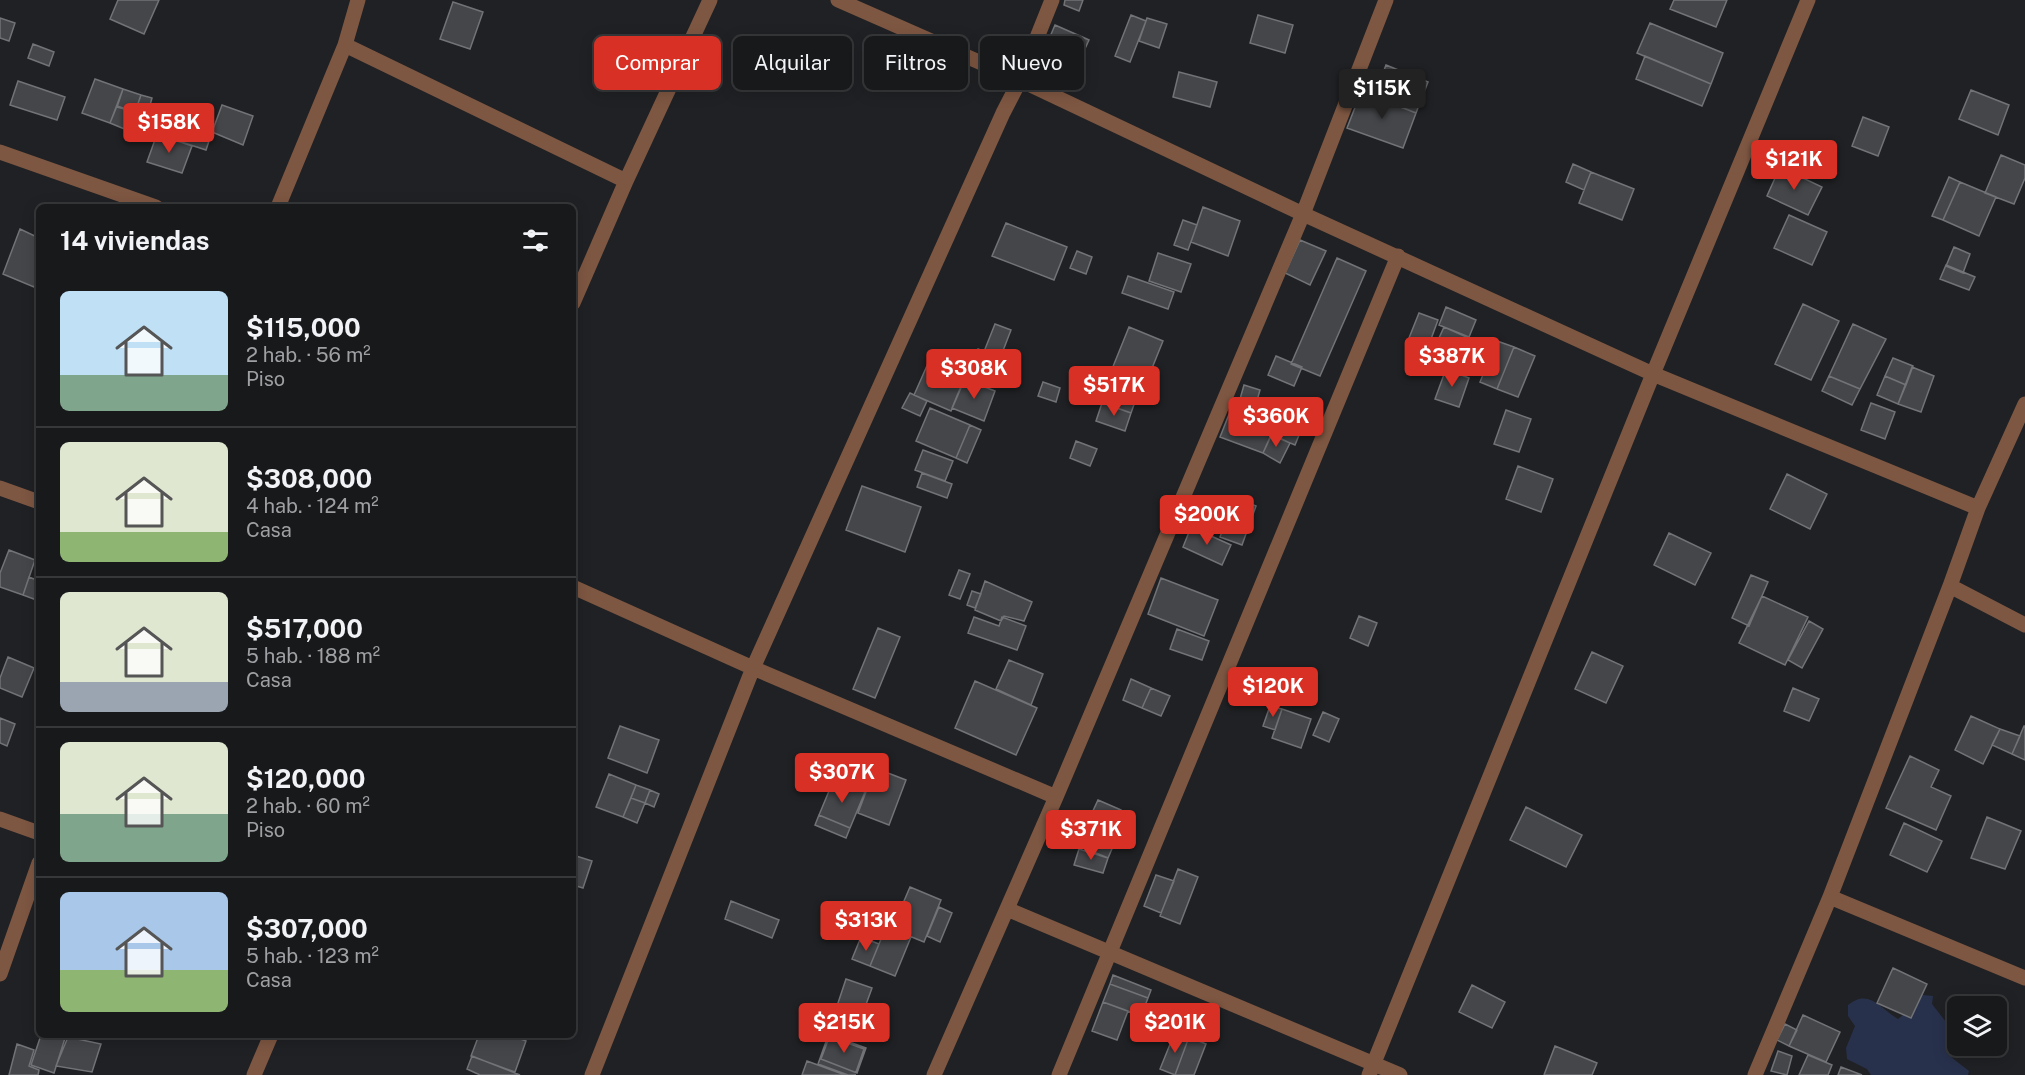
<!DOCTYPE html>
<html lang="es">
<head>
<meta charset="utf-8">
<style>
	body { margin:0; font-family:"Public Sans",sans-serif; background:#252628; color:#f1f3f6; height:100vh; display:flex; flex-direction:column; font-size:22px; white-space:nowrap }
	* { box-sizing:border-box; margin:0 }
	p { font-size:20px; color:#9fa0a3 }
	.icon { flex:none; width:33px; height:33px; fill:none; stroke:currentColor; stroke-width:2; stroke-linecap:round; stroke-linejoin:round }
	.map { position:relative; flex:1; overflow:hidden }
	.details { position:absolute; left:36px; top:204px; width:540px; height:834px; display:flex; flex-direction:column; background:#18191b; border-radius:9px; box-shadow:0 3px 15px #0003,0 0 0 2px #36383a }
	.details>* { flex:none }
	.guide { position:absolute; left:594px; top:36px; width:570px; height:54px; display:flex; gap:12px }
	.tools { position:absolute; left:1947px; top:996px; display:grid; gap:12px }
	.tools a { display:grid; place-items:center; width:60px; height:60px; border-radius:9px; background:#18191b; box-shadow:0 3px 15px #0003,0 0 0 2px #36383a; font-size:30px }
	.price { position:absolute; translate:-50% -51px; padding:0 14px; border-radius:6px; background:#d93025; color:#fff; font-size:20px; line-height:39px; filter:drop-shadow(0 2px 3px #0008) }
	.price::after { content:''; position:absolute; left:50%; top:36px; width:18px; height:14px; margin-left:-9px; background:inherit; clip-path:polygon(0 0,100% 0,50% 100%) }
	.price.on { background:#222; color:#fff }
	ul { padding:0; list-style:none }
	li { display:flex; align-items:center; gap:18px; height:150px; padding:0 24px }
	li+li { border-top:2px solid #36383a }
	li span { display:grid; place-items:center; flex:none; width:168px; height:120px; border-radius:9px; color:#555 }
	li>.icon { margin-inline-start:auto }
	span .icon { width:72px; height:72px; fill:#fffc; stroke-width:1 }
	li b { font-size:26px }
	h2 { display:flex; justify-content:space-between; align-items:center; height:72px; padding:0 24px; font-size:26px }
	.chip { padding:0 21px; border-radius:9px; background:#18191b; box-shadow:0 3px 15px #0003,0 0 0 2px #36383a; font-size:21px; line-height:54px }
	.chip.on { background:#d93025; color:#fff }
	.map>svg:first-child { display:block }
	.green { fill:#28314c }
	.building { fill:#444649; stroke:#717376; stroke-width:1.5 }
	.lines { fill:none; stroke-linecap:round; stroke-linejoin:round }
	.service { stroke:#7e5742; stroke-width:15 }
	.minor { stroke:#7e5742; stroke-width:15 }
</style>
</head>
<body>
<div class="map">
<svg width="2025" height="1075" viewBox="0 0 2025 1075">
	<rect width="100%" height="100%" fill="#202124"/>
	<path class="green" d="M1923 995 1933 996 1932 1004 1946 1022 1948 1046 1951 1057 1969 1071 1968 1075H1871L1867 1069 1847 1059 1846 1048 1855 1026 1848 1016V1005C1869 988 1880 1008 1898 1019 1908 1012 1913 1003 1923 995Z"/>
	<path class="building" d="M118 0H159L144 34 110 19Z
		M1065 0H1083L1079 11 1064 5Z
		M1674 0H1727L1716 27 1670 9Z
		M453 2 483 12 470 49 440 39Z
		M1131 15 1146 21 1130 62 1115 56Z
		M1258 15 1293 25 1285 53 1250 43Z
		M0 18 15 23 9 41 0 38Z
		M1147 18 1167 24 1159 48 1139 41Z
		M1650 23 1723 53 1711 84 1637 53Z
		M1055 25 1089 40 1073 75 1040 60Z
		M33 44 54 52 49 66 28 58Z
		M1645 56 1711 84 1702 106 1636 79Z
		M1386 65 1428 82 1416 113 1374 96Z
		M1179 72 1217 82 1210 107 1173 97Z
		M95 79 123 89 110 123 82 113Z
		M18 81 65 97 57 120 10 105Z
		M123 89 141 95 135 112 117 107Z
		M1971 90 2009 105 1998 135 1959 119Z
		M1361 92 1416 113 1403 148 1347 128Z
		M141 95 152 98 147 116 135 112Z
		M222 105 253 116 243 145 212 132Z
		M117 106 147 116 139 135 110 123Z
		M166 111 212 132 206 150 157 134Z
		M1863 117 1889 127 1878 156 1852 146Z
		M157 134 192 146 182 173 147 162Z
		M2001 155 2025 165V178L2014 204 1985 193Z
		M1573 164 1591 172 1584 190 1566 182Z
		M1780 167 1822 187 1808 215 1767 196Z
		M1591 172 1634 189 1622 220 1579 203Z
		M1949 177 1960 182 1943 220 1932 216Z
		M1960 182 1996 197 1979 236 1943 220Z
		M1203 207 1240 221 1228 256 1191 242Z
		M1789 215 1827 232 1812 265 1774 248Z
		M1183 220 1197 225 1188 250 1174 245Z
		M1006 223 1067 247 1054 280 992 256Z
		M20 229 39 238V273L34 287 3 274Z
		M1300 240 1326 251 1310 285 1285 273Z
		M1954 247 1970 254 1963 273 1946 266Z
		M1077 251 1092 257 1086 274 1070 268Z
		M1158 253 1191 264 1181 292 1149 281Z
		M1337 258 1366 271 1320 376 1291 364Z
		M1946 265 1975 277 1969 290 1940 279Z
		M1128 276 1174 292 1168 309 1122 293Z
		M1803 304 1839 321 1811 380 1775 364Z
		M1446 307 1476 320 1469 337 1439 325Z
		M1419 313 1438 320 1427 350 1407 343Z
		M995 324 1011 330 1001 356 985 349Z
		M1853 324 1886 339 1860 389 1829 376Z
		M1129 327 1163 341 1146 383 1112 369Z
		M1444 327 1471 339 1457 371 1430 358Z
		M1497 341 1514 347 1497 389 1480 382Z
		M1514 347 1535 356 1518 397 1497 389Z
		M978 349 1010 361 1004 377 972 365Z
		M1276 356 1302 367 1294 386 1268 375Z
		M1893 358 1913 366 1906 385 1885 376Z
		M930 359 967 374 951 411 914 395Z
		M1912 367 1934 376 1921 412 1898 404Z
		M1446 369 1469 378 1459 407 1435 399Z
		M1109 370 1142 382 1131 413 1098 401Z
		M1829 376 1860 389 1852 405 1822 391Z
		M1885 376 1906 385 1898 404 1877 395Z
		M964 379 995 391 984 421 952 408Z
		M1043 382 1060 388 1056 402 1038 396Z
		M1244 385 1260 390 1256 404 1240 399Z
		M910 393 927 401 920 416 902 408Z
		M1287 398 1310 408 1295 445 1271 435Z
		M1240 402 1264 412 1259 423 1235 413Z
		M1102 403 1131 413 1125 431 1096 421Z
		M1871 403 1895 412 1885 439 1861 430Z
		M930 408 970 425 956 458 916 441Z
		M1506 410 1531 419 1519 452 1494 444Z
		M1230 412 1274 428 1263 453 1220 437Z
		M970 425 981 430 967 463 956 458Z
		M1272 434 1290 443 1280 463 1263 453Z
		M1076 441 1097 449 1090 466 1070 458Z
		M923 450 953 461 945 481 915 470Z
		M1518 466 1553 479 1541 512 1506 499Z
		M922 473 952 484 947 498 917 487Z
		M1787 474 1827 494 1810 529 1770 509Z
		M862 486 921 507 905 552 846 530Z
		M1234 498 1256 506 1242 545 1220 537Z
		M1223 507 1230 509 1226 521 1219 518Z
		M1191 527 1231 545 1222 565 1183 547Z
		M1669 533 1711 553 1695 585 1654 565Z
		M9 550 35 560 23 595 0 587V573Z
		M959 570 970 574 960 599 949 595Z
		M1751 575 1768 582 1749 626 1732 618Z
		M29 577 39 581V601L23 595Z
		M1161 578 1218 600 1204 636 1148 614Z
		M985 581 1032 602 1024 621 1004 616 1001 621 975 610Z
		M972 591 981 594 975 608 967 605Z
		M1762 596 1808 617 1785 665 1739 643Z
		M1359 616 1377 623 1368 646 1350 638Z
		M974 617 999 626 1002 617 1026 626 1017 650 968 633Z
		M1809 621 1823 629 1802 668 1788 660Z
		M878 628 900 637 875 698 853 689Z
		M1177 629 1209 641 1202 660 1170 649Z
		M1592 652 1623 666 1606 703 1575 689Z
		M8 657 34 668 22 697 0 688V678Z
		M1009 660 1043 674 1031 705 996 689Z
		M1131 679 1151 688 1142 708 1123 700Z
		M975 681 1037 708 1016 755 955 728Z
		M1151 688 1170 696 1161 716 1142 708Z
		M1793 688 1819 699 1809 721 1784 711Z
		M1270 706 1282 709 1275 730 1263 726Z
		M1282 709 1311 719 1301 748 1272 738Z
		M1323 712 1339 719 1329 742 1313 735Z
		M1971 716 2000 729 1983 764 1955 750Z
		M0 718 15 724 7 746 0 743Z
		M620 726 659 740 647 773 608 758Z
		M2024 726H2025V760L2012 754Z
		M2000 729 2020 736 2012 754 1992 745Z
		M1910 756 1939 770 1931 787 1951 796 1936 830 1886 808Z
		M875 768 906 780 889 825 858 813Z
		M609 774 636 785 623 817 596 807Z
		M834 779 865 792 850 828 819 815Z
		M636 785 650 790 645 803 631 798Z
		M650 790 659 794 654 807 645 803Z
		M631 798 645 803 637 823 623 817Z
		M1098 800 1121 810 1115 824 1092 813Z
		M1526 807 1582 835 1566 867 1510 840Z
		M1083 811 1121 828 1108 858 1070 842Z
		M819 815 850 828 846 838 815 825Z
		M1987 817 2021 831 2005 869 1971 858Z
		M1904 823 1942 841 1927 872 1890 855Z
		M1079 849 1108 858 1103 873 1074 865Z
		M573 855 592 861 583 888 573 885Z
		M1178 869 1198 877 1180 924 1160 916Z
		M1156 875 1174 881 1161 913 1144 906Z
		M910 887 941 900 924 942 892 929Z
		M731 901 779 920 772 938 725 919Z
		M939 907 952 913 940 942 927 936Z
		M886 927 911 937 895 976 870 966Z
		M861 937 879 944 870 966 852 959Z
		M1893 968 1927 984 1911 1018 1877 1003Z
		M1113 975 1151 990 1148 998 1110 984Z
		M846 979 872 988 860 1021 835 1012Z
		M1110 984 1148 998 1141 1016 1103 1002Z
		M1472 985 1505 1002 1492 1028 1459 1012Z
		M1103 1002 1128 1011 1117 1040 1092 1031Z
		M1803 1015 1840 1032 1826 1062 1789 1046Z
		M1785 1024 1797 1030 1789 1046 1777 1040Z
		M1175 1032 1189 1037 1175 1075 1160 1069Z
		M41 1035H66L54 1073 31 1065Z
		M479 1035H510L526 1041 515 1072 471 1056Z
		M830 1035 866 1048 857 1073 821 1059Z
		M828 1036 864 1049 855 1075H848L818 1064Z
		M68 1037 101 1044 92 1072 56 1066Z
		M1189 1037 1206 1044 1194 1075H1175Z
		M17 1044 34 1050 29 1066 39 1070 38 1075H9Z
		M1555 1046 1597 1063 1592 1075H1544Z
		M1778 1051 1792 1056 1787 1075 1771 1071Z
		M1808 1055 1832 1065 1828 1075H1799Z
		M472 1056 520 1075H480L467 1069Z
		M807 1061 845 1075H802Z
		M1841 1067 1862 1075H1838Z"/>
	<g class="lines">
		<path class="service" d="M1059 1075 1398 256"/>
		<path class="minor" d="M838 0 1020 80 1303 214 1386 0
			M345 45 626 181
			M0 152 156 207
			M278 207 345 45 358 0
			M573 303 626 181 710 0
			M0 488 39 502
			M1950 586 2025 625
			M573 587 753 668 1056 797
			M0 819 39 833
			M1830 897 2025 978
			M1007 909 1400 1075
			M0 974 39 863
			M254 1075 271 1035
			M592 1075 753 668 1003 113 1020 80 1052 0
			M934 1075 1056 797 1303 214 1653 374 1978 508
			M1369 1075 1653 374 1808 0
			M1755 1075 1830 897 1950 586 1978 508 2025 404"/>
	</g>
</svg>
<div class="tools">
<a><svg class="icon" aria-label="layers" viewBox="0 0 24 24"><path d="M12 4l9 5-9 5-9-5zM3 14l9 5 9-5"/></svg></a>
</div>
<b class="price on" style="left:1382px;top:120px">$115K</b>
<b class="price" style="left:169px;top:154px">$158K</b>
<b class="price" style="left:1794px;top:191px">$121K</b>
<b class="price" style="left:1452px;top:388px">$387K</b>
<b class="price" style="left:974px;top:400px">$308K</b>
<b class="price" style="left:1114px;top:417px">$517K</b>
<b class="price" style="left:1276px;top:448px">$360K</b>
<b class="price" style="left:1207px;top:546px">$200K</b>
<b class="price" style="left:1273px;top:718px">$120K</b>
<b class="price" style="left:842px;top:804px">$307K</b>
<b class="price" style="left:1091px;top:861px">$371K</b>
<b class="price" style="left:866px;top:952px">$313K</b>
<b class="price" style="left:844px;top:1054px">$215K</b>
<b class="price" style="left:1175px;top:1054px">$201K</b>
<div class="guide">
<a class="chip on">Comprar</a>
<a class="chip">Alquilar</a>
<a class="chip">Filtros</a>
<a class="chip">Nuevo</a>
</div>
<section class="details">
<h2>14 viviendas<svg class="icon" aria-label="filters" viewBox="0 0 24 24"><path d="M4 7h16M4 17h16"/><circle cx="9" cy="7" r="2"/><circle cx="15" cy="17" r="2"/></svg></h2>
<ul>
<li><span style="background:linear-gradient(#bfe0f5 70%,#7fa58c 0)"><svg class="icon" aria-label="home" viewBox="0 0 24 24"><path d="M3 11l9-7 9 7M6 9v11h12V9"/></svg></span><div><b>$115,000</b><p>2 hab. · 56 m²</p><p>Piso</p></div></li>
<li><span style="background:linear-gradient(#dfe7d0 75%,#8fb573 0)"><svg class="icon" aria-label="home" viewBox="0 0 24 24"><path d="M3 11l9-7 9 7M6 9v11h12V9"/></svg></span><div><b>$308,000</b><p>4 hab. · 124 m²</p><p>Casa</p></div></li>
<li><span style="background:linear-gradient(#dfe7d0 75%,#9aa5b1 0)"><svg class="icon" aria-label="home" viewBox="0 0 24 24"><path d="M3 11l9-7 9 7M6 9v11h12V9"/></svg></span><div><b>$517,000</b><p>5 hab. · 188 m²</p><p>Casa</p></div></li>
<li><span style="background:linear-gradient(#dfe7d0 60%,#7fa58c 0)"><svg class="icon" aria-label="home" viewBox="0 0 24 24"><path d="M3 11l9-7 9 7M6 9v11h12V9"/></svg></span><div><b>$120,000</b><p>2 hab. · 60 m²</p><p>Piso</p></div></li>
<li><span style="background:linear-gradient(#a9c7e8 65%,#8fb573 0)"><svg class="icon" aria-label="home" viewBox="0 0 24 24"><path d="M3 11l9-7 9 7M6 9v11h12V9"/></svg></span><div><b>$307,000</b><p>5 hab. · 123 m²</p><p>Casa</p></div></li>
</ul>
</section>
</div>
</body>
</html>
